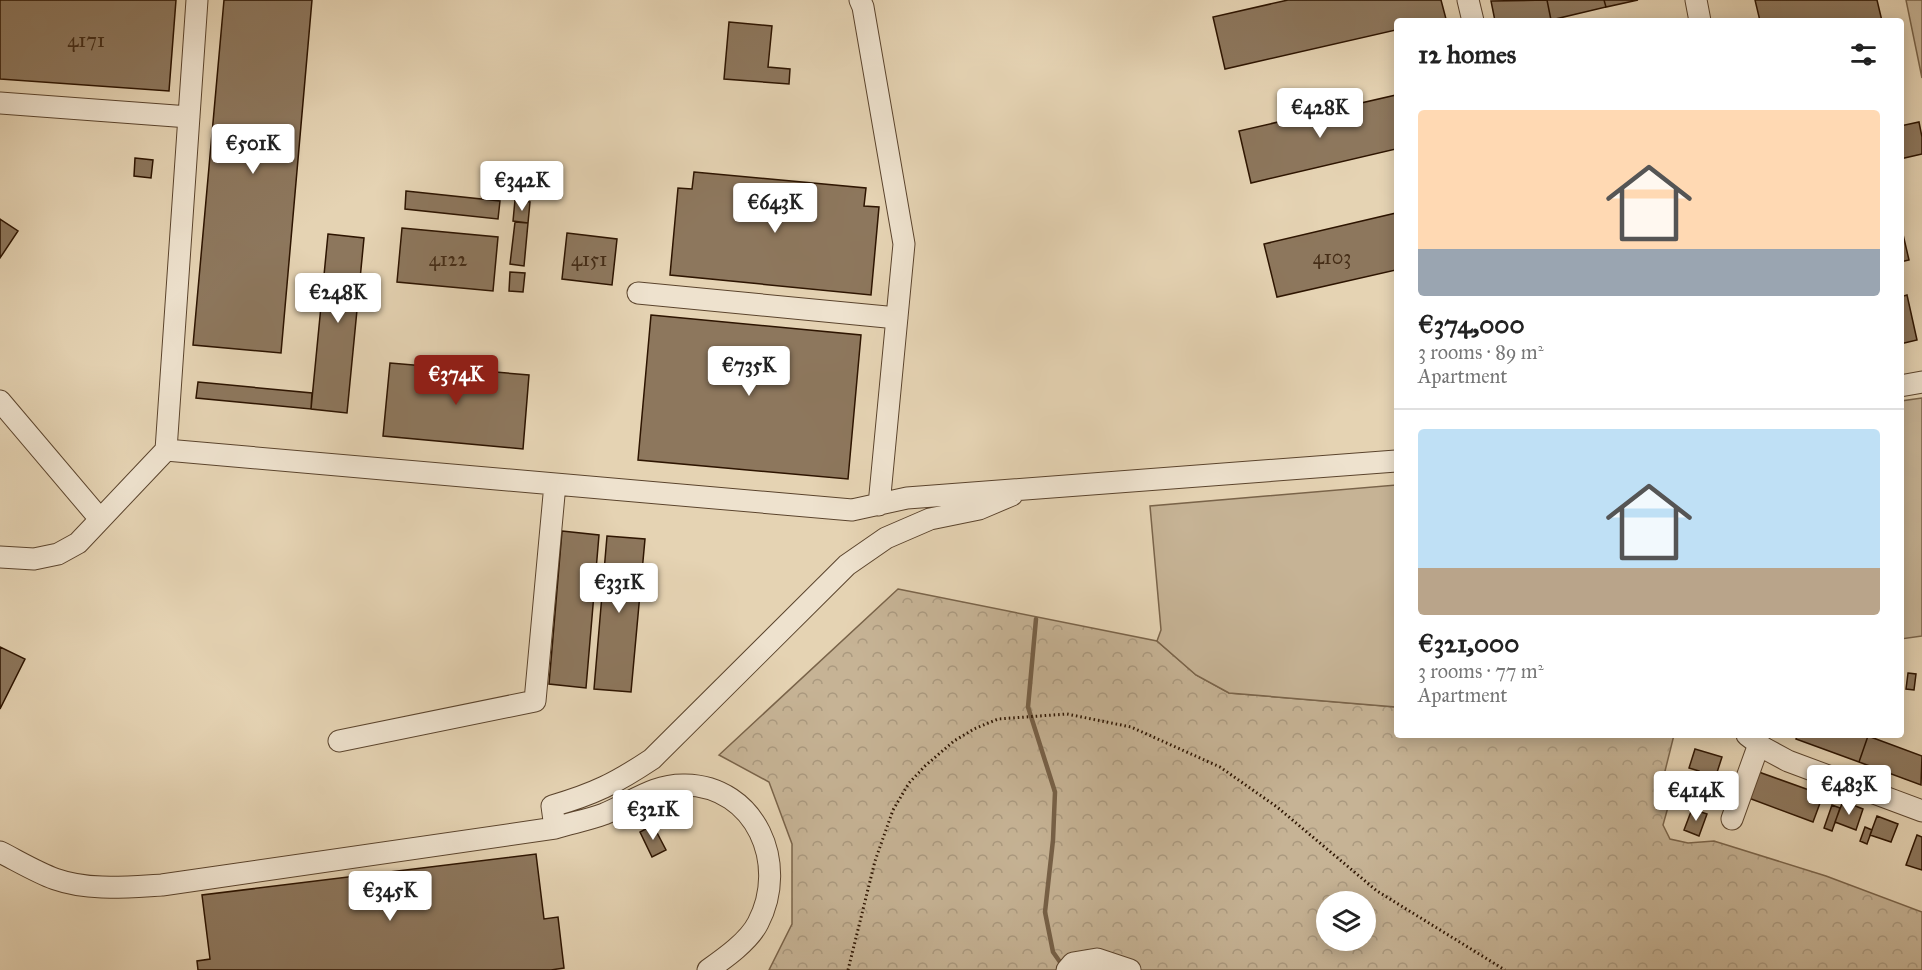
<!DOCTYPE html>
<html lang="en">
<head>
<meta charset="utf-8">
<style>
	body { margin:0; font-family:"IM FELL Great Primer",serif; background:#f6f6f6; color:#222; height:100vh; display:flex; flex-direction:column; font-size:22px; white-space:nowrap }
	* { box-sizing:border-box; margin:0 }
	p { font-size:20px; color:#767676 }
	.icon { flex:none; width:33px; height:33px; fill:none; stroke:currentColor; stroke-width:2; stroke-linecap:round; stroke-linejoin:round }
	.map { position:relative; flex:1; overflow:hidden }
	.panel { position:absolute; left:1394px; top:18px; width:510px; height:720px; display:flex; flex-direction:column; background:#fff; border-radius:6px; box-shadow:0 3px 15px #0003 }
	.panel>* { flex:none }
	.tools { position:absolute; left:1316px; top:891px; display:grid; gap:12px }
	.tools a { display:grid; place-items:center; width:60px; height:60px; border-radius:50%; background:#fff; box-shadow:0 3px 15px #0003; font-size:30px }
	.price { position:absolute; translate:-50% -51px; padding:0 14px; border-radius:6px; background:#fff; color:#222; font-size:20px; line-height:39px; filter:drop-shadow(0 2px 3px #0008) }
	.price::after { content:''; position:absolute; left:50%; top:36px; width:18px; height:14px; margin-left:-9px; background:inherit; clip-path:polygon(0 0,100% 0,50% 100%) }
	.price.current { background:#8f2418; color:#fff }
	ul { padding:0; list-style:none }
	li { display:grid; align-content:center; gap:12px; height:318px; padding:0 24px }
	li+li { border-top:2px solid #e0e0e0 }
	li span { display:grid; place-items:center; height:186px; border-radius:6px; color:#555 }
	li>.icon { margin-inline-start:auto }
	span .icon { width:108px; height:108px; fill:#fffc; stroke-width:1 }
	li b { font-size:26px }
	h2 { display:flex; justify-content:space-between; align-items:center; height:72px; padding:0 24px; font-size:26px }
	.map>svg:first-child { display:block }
	.forest { fill:url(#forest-crowns); stroke:#7a644a; stroke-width:1.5; fill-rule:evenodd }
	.green { fill:#c6b395; stroke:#7a644a; stroke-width:1.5 }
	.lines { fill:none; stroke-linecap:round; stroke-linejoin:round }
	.stream { stroke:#766047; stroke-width:4.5 }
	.building { fill:#8d775d; stroke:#2d1400; stroke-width:1.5 }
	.minor-casing { stroke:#5b442d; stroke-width:23 }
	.path { stroke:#2d1400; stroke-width:3; stroke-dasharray:1.5 3; stroke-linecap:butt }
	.minor { stroke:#eee2ce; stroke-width:21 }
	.labels { text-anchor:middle; stroke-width:5; stroke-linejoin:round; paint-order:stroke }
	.number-label { font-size:20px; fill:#452d17 }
</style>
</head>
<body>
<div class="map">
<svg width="1922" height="970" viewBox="0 0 1922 970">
	<defs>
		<pattern id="forest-crowns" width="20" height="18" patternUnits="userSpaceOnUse" patternTransform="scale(1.5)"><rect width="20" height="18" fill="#c6b395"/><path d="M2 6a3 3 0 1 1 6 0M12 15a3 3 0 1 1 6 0" fill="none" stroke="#aa997f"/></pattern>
	</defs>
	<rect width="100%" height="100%" fill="#e5d3b3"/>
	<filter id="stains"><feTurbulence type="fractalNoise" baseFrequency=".00333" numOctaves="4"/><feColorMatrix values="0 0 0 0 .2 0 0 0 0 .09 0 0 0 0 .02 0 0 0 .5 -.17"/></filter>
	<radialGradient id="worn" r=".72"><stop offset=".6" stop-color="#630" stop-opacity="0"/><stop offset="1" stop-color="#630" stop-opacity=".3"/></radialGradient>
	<path class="forest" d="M898 589 1157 641 1196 675 1229 693 1396 707V735H1674L1664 775 1670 800 1663 825 1670 839 1688 843 1714 841 1826 876 1922 912V970H769L792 924V844L769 782 719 755ZM1326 902H1365V940H1326Z"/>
	<path class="green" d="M1906 0H1922V78Z
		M1922 398V636L1901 639V401Z
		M1396 485V707L1229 693 1196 675 1157 641 1161 630 1150 506Z"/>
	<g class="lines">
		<path class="stream" d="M1036 619 1028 707 1055 792 1053 840 1045 912 1053 952 1060 962"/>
	</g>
	<path class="building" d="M0 0H176L169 91 0 79Z
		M224 0H312L281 353 193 345Z
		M1288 0H1441L1446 19 1436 21H1396V30L1225 69 1213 17Z
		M1547 0H1604L1606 7 1551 20Z
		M1547 0 1551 20 1545 21H1495L1491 1Z
		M1604 0H1638L1606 7Z
		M1755 0H1877L1882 21H1760Z
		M729 22 772 26 768 67 790 69 789 84 724 79Z
		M1396 95V149L1251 183 1239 131Z
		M1919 122 1922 137V154L1900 159V126Z
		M135 158 153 160 151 178 134 176Z
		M694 172 866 188 864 206 879 207 871 295 670 275 678 188 692 189Z
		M406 191 500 201 498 219 405 209Z
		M515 200 530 202 528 223 513 221Z
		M1396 213V270L1277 297 1264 244Z
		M0 219 18 231 0 258Z
		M515 222 528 223 524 266 510 264Z
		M402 228 498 237 493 291 397 282Z
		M1900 230H1902L1909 260 1900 262Z
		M567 233 617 239 612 285 562 279Z
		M328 234 364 238 347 413 311 409Z
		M510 272 525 273 523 292 509 291Z
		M1907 295 1917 340 1900 344V297Z
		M651 315 861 335 848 479 638 460Z
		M390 363 529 375 523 449 383 436Z
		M198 382 312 393 311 409 196 398Z
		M562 531 599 535 586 688 549 684Z
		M607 536 645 539 631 692 594 689Z
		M0 647 25 659 0 709Z
		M1908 673 1916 674 1914 690 1906 689Z
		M1797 735H1866L1868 736 1859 762 1796 739Z
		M1868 736 1922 756 1921 785 1859 762Z
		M1695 749 1722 757 1710 794 1694 789 1699 771 1689 768Z
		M1756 771 1823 795 1813 822 1746 797Z
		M1843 801 1863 809 1856 830 1835 822Z
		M1832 805 1840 808 1832 831 1824 828Z
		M1692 809 1707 814 1699 836 1684 830Z
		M1877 816 1898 824 1891 842 1870 835Z
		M653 825 666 850 652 857 640 832Z
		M1865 827 1872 830 1867 844 1860 841Z
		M1917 835 1922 837V870L1906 865Z
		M536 854 544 919 558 917 564 968 551 970H198L197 961 210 959 202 895Z"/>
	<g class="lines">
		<g class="minor-casing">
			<path id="minor" d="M860 0 863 7 904 244 879 505
				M1468 0 1473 21
				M1696 0 1700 21
				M0 103 189 117
				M638 293 897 318
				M1900 386 1922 382
				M0 401 100 519
				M166 450 852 510 907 498 1396 461
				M0 557 34 559 58 554 78 543 166 450 197 0
				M1747 735 1764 748 1788 761 1922 811
				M339 741 535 701 555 484
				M1732 819 1759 744
				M555 828 552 806C594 794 616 783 652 759L847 565 886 538 930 519 979 509 1012 495
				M0 852C18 861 36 872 55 879 89 891 126 887 162 885L555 828C571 823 588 820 604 814 631 803 654 784 685 785 756 786 789 864 758 923 749 941 725 958 708 970
				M1067 970 1073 963 1097 959 1130 970"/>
		</g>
		<path class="path" d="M848 970 875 861 893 810 909 783 925 766 954 741 974 729 998 719 1067 714 1131 727 1220 767 1277 807 1377 891 1505 970"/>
		<use href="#minor" class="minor"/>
	</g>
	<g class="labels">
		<g class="number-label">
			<text x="86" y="47">4171</text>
			<text x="1332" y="264">4103</text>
			<text x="448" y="266">4122</text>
			<text x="589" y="266">4151</text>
		</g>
	</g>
	<rect width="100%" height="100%" filter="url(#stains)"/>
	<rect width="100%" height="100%" fill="url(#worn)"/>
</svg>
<div class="tools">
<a><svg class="icon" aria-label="layers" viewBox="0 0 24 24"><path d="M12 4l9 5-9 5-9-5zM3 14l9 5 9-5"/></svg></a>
</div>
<b class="price" style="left:1320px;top:139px">€428K</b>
<b class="price" style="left:253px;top:175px">€501K</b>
<b class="price" style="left:522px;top:212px">€342K</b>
<b class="price" style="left:775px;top:234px">€643K</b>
<b class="price" style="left:338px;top:324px">€248K</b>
<b class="price" style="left:749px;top:397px">€735K</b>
<b class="price current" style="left:456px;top:406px">€374K</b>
<b class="price" style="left:619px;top:614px">€331K</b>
<b class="price" style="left:1849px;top:816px">€483K</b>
<b class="price" style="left:1696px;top:822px">€414K</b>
<b class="price" style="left:653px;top:841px">€321K</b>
<b class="price" style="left:390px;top:922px">€345K</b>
<section class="panel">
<h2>12 homes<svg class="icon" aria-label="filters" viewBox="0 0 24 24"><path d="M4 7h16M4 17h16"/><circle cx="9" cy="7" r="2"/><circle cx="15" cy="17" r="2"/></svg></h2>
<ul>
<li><span style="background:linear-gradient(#ffd9b3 75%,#9aa5b1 0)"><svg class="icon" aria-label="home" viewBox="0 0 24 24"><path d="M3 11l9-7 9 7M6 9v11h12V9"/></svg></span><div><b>€374,000</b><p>3 rooms · 89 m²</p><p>Apartment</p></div></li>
<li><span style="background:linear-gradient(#bfe0f5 75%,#b9a48a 0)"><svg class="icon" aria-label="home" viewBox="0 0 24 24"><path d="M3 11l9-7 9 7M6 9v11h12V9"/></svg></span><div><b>€321,000</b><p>3 rooms · 77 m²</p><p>Apartment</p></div></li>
</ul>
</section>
</div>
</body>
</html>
